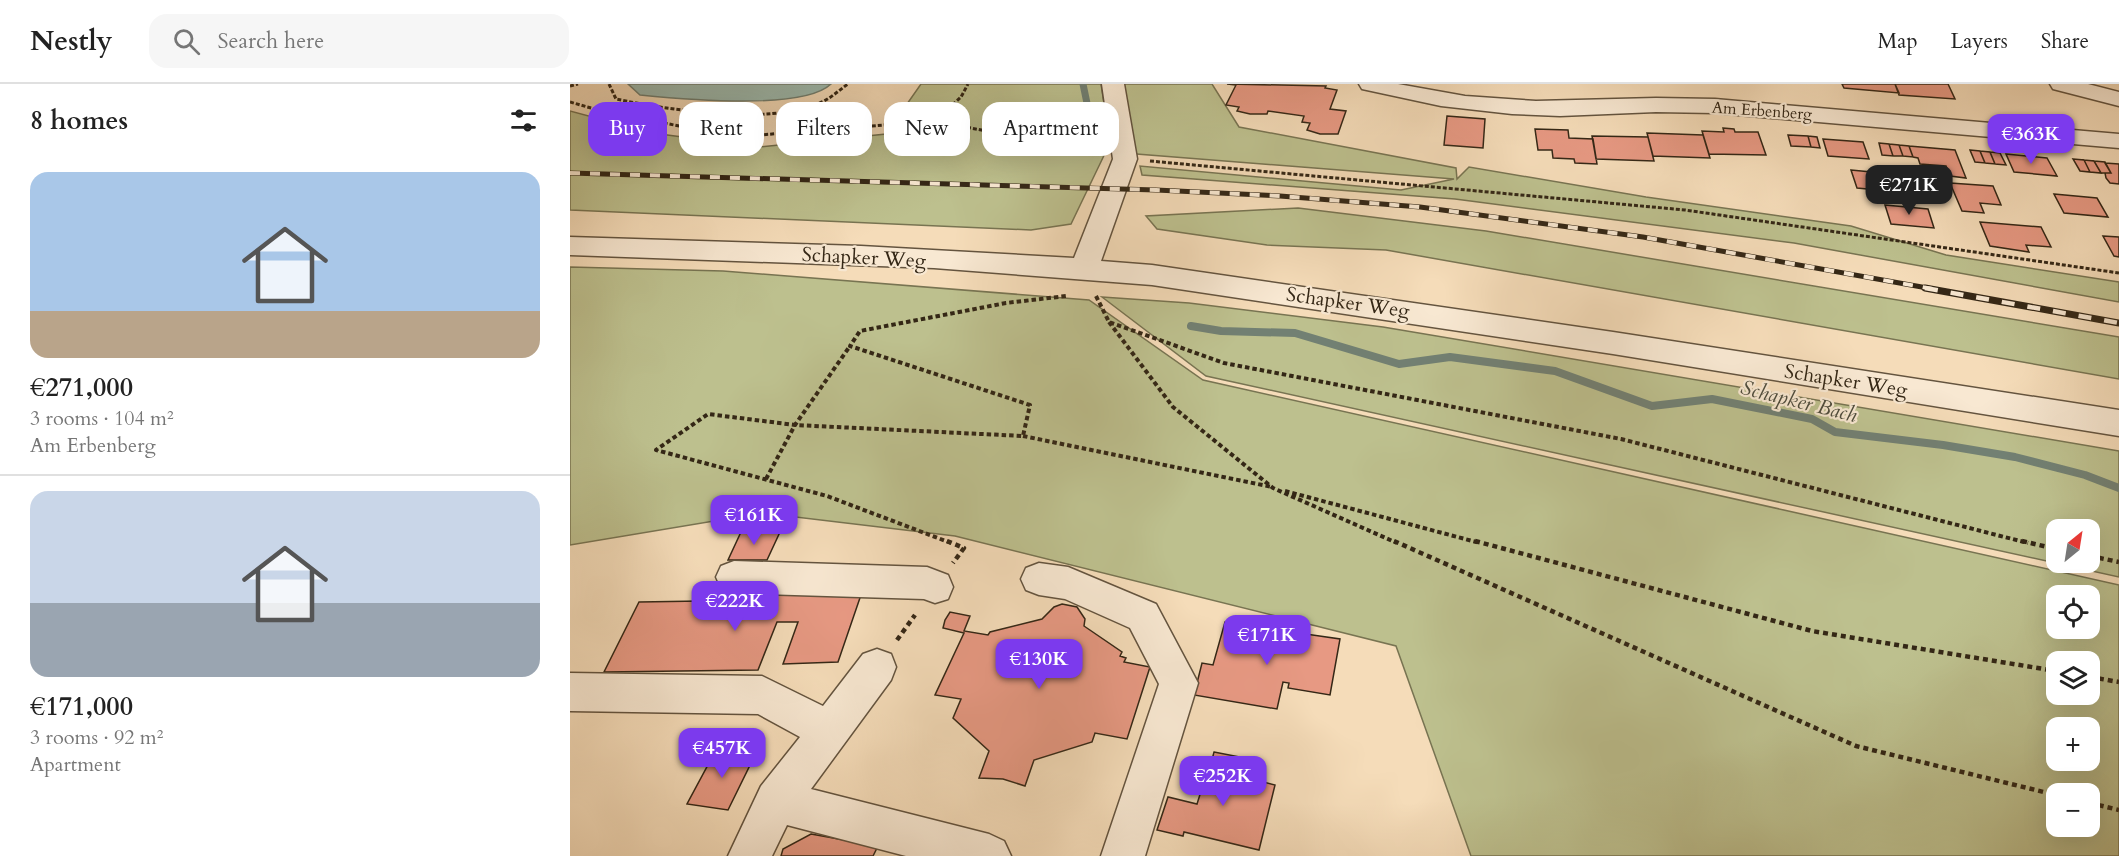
<!DOCTYPE html>
<html lang="en">
<head>
<meta charset="utf-8">
<style>
	body { margin:0; font-family:Cardo,serif; background:#f6f6f6; color:#222; height:100vh; display:flex; flex-direction:column; font-size:22px; white-space:nowrap }
	* { box-sizing:border-box; margin:0 }
	p { font-size:20px; color:#767676 }
	.icon { flex:none; width:33px; height:33px; fill:none; stroke:currentColor; stroke-width:2; stroke-linecap:round; stroke-linejoin:round }
	.map { position:relative; flex:1; overflow:hidden }
	.side { display:flex; flex-direction:column; background:#fff; width:570px }
	.side>* { flex:none }
	.guide { position:absolute; left:18px; top:18px; width:570px; height:54px; display:flex; gap:12px }
	.needle { width:39px; rotate:30deg }
	.fabs { position:absolute; left:1476px; top:435px; display:grid; gap:12px }
	.fabs a { display:grid; place-items:center; width:54px; height:54px; border-radius:12px; background:#fff; box-shadow:0 6px 24px #0002; font-size:30px }
	.price { position:absolute; translate:-50% -51px; padding:0 14px; border-radius:12px; background:#7c3aed; color:#fff; font-size:20px; line-height:39px; filter:drop-shadow(0 2px 3px #0008) }
	.price::after { content:''; position:absolute; left:50%; top:36px; width:18px; height:14px; margin-left:-9px; background:inherit; clip-path:polygon(0 0,100% 0,50% 100%) }
	.price.on { background:#222; color:#fff }
	ul { padding:0; list-style:none }
	li { display:grid; align-content:center; gap:12px; height:318px; padding:0 30px }
	li+li { border-top:2px solid #e0e0e0 }
	li span { display:grid; place-items:center; height:186px; border-radius:18px; color:#555 }
	li>.icon { margin-inline-start:auto }
	span .icon { width:108px; height:108px; fill:#fffc; stroke-width:1 }
	li b { font-size:26px }
	h2 { display:flex; justify-content:space-between; align-items:center; height:72px; padding:0 30px; font-size:26px }
	.tag { padding:0 21px; border-radius:18px; background:#fff; box-shadow:0 6px 24px #0002; font-size:21px; line-height:54px }
	.tag.on { background:#7c3aed; color:#fff }
	header { display:flex; align-items:center; gap:36px; box-sizing:border-box; height:84px; padding:0 30px; background:#fff; border-bottom:2px solid #e0e0e0 }
	header strong { font-size:28px }
	nav { display:flex; gap:33px; margin-inline-start:auto; font-size:21px }
	.search { width:420px; height:54px; background:#f6f6f6; display:flex; align-items:center; gap:15px; box-sizing:border-box; padding:0 21px; border-radius:18px; color:#767676; font-size:22px }
	main { display:flex; flex:1; min-height:0 }
	.map>svg:first-child { display:block }
	.green { fill:#bdc08e; stroke:#787452; stroke-width:1.5; fill-rule:evenodd }
	.water { fill:#9cbbb1; stroke:#728073; stroke-width:1.5 }
	.lines { fill:none; stroke-linecap:round; stroke-linejoin:round }
	.stream-far1 { stroke:#728073; stroke-width:7 }
	.stream { stroke:#728073; stroke-width:8 }
	.building { fill:#e79983; stroke:#342716; stroke-width:1.5 }
	.minor-casing { stroke:#64543f; stroke-width:3 }
	.path-far2 { stroke:#342716; stroke-width:3; stroke-dasharray:4 2; stroke-linecap:butt }
	.path-far1 { stroke:#342716; stroke-width:4; stroke-dasharray:4.5 3; stroke-linecap:butt }
	.path { stroke:#342716; stroke-width:4.5; stroke-dasharray:5 4; stroke-linecap:butt }
	.minor { fill:#f8e8d2; fill-rule:evenodd }
	.rail-far1-casing { stroke:#342716; stroke-width:5 }
	.rail-casing { stroke:#342716; stroke-width:7 }
	.rail-far1 { stroke:#f8e8d2; stroke-width:4; stroke-dasharray:10; stroke-linecap:butt }
	.rail { stroke:#f8e8d2; stroke-width:4.5; stroke-dasharray:13; stroke-linecap:butt }
	.labels { text-anchor:middle; stroke-width:4.5; stroke-linejoin:round; paint-order:stroke }
	.far-street-label { font-size:16px; fill:#342716; stroke:#f8e8d2 }
	.street-label { font-size:20px; fill:#342716; stroke:#f8e8d2 }
	.water-label { font-size:21px; font-style:italic; fill:#4e4c3d; stroke:#f8e8d2 }
</style>
</head>
<body>
<header>
<strong>Nestly</strong>
<div class="search"><svg class="icon" aria-label="search" viewBox="0 0 24 24"><circle cx="10" cy="10" r="6"/><path d="M15 15l6 6"/></svg>Search here</div>
<nav><a>Map</a><a>Layers</a><a>Share</a></nav>
</header>
<main>
<section class="side">
<h2>8 homes<svg class="icon" aria-label="filters" viewBox="0 0 24 24"><path d="M4 7h16M4 17h16"/><circle cx="9" cy="7" r="2"/><circle cx="15" cy="17" r="2"/></svg></h2>
<ul>
<li><span style="background:linear-gradient(#a9c7e8 75%,#b9a48a 0)"><svg class="icon" aria-label="home" viewBox="0 0 24 24"><path d="M3 11l9-7 9 7M6 9v11h12V9"/></svg></span><div><b>€271,000</b><p>3 rooms · 104 m²</p><p>Am Erbenberg</p></div></li>
<li><span style="background:linear-gradient(#c9d6e8 60%,#9aa5b1 0)"><svg class="icon" aria-label="home" viewBox="0 0 24 24"><path d="M3 11l9-7 9 7M6 9v11h12V9"/></svg></span><div><b>€171,000</b><p>3 rooms · 92 m²</p><p>Apartment</p></div></li>
</ul>
</section>
<div class="map">
<svg width="1549" height="772" viewBox="0 0 1549 772">
	<rect width="100%" height="100%" fill="#f5dcb9"/>
	<filter id="stains"><feTurbulence type="fractalNoise" baseFrequency=".00333" numOctaves="4"/><feColorMatrix values="0 0 0 0 .2 0 0 0 0 .09 0 0 0 0 .02 0 0 0 .5 -.17"/></filter>
	<radialGradient id="worn" r=".72"><stop offset=".6" stop-color="#630" stop-opacity="0"/><stop offset="1" stop-color="#630" stop-opacity=".3"/></radialGradient>
	<path class="green" d="M351 0H531L540 59 501 140 461 146 0 126V27L82 49 189 63 316 50Z
		M545 0H642L669 43 886 84 887 95 899 83 1076 113 1281 142 1376 171 1549 198V218L1224 159 885 115 572 91 570 82 831 106 884 95 554 69Z
		M728 124 916 147 1549 253V295L816 166 697 161 587 145 576 132Z
		M0 183 153 187 519 216 633 296 1549 501V772H901L826 562 385 452 192 429 0 461ZM1486 512H1520V544H1486ZM1486 578H1520V610H1486ZM1486 644H1520V676H1486ZM1486 710H1520V742H1486Z
		M532 213 619 219 813 243 1549 367V493L636 292ZM1486 446H1520V478H1486Z"/>
	<path class="water" d="M58 0H261C233 27 110 15 70 11Z"/>
	<g class="lines">
		<path class="stream-far1" d="M513 0 523 48"/>
		<path class="stream" d="M621 242 651 247 725 249 829 280 880 273 985 287 1082 322 1142 315 1242 335 1265 348 1373 361 1445 373 1515 391 1549 404"/>
	</g>
	<path class="building" d="M657 0 756 2 755 4 767 6 760 25 776 27 768 50H750L737 46 740 39 732 38 734 32 698 27 697 30H680L667 27 669 23 656 21 666 1Z
		M1272 0H1325L1329 9 1274 4Z
		M1325 0H1378L1385 15 1329 11Z
		M877 32 915 35 913 64 874 61Z
		M1153 44 1164 45 1165 48H1188L1196 71 1139 70 1132 47 1154 48Z
		M965 45 998 46 999 54 1023 55 1027 80 1005 79 1004 75 983 74 982 66H968Z
		M1077 49 1133 51 1140 74 1083 72Z
		M1218 51 1238 52 1241 63 1221 62Z
		M1022 52 1078 53 1084 77 1026 75Z
		M1238 52 1247 53 1250 64 1241 63Z
		M1253 55 1293 58 1299 75 1258 72Z
		M1309 59 1319 60 1323 72 1312 71Z
		M1319 60 1329 61 1333 72H1323Z
		M1329 61 1339 62 1343 73 1333 72Z
		M1339 62 1385 66 1396 94 1380 92 1376 82 1350 80 1348 74 1343 73Z
		M1400 66 1410 67 1415 79 1405 78Z
		M1410 67 1420 68 1425 80 1415 79Z
		M1420 68 1430 69 1436 81 1425 80Z
		M1436 70 1477 74 1487 92 1444 88Z
		M1503 75 1514 76 1520 88 1510 87Z
		M1514 76 1524 77 1531 89 1520 88Z
		M1524 77 1535 78 1541 89H1531Z
		M1535 79 1549 80V100L1540 99 1536 94 1535 89H1541Z
		M1281 86 1322 90 1329 108 1287 104Z
		M1380 99 1423 102 1431 121 1410 119 1414 129 1392 127Z
		M1484 110 1527 114 1538 133 1494 129Z
		M1315 121 1358 125 1364 144 1321 140Z
		M1410 138 1471 143 1481 163 1456 161 1459 168 1420 162Z
		M1533 152 1549 153V173L1544 172Z
		M171 448H210L197 476H158Z
		M293 505 268 578 213 580 228 538H207L188 586 34 588 69 518 201 516 205 506Z
		M492 520 507 523 515 535 514 542 552 568 550 572 556 574 554 578 580 583 557 655 525 649 522 658 464 676 455 702 433 695 409 694 419 667 383 634 391 615 365 611 394 549 373 544 375 536 380 528 400 532 394 547 418 551 420 548 472 535 484 523Z
		M655 538 718 547 716 553 728 554 729 549 770 555 760 611 718 604 719 599 713 598 707 625 624 611 632 579 643 581Z
		M147 664 186 669 158 726 117 720Z
		M644 668 675 674 670 692 705 701 689 766 614 748 613 752 587 746 598 713 627 720 633 701 666 709 667 705 636 699Z
		M241 750 308 762 303 772H211L213 765Z"/>
	<g class="lines">
		<g class="minor-casing">
			<path id="minor" d="M532 0H554L567 75 531 177 582 181 1043 248 1549 326V352L1043 270 582 201 364 184 0 171V153L291 162 504 174 543 75Z
				M789 0H828L895 12 966 17 1086 14 1145 15 1549 50V64L1145 29 1086 28 990 32 942 30 871 22 792 5Z
				M1480 0H1518L1549 8V22L1483 5Z
				M164 477 357 483 378 491 383 503 378 515 365 519 354 515 164 509 151 504 146 493 151 482Z
				M469 479 498 483 586 520 628 599 575 772H531L589 600 560 544 495 515 469 511 456 506 451 495 456 484Z
				M307 565 321 570 326 583 321 596 241 705 419 750 434 757 441 772H336L217 741 202 772H158L191 702 230 653 188 630 0 627V589L192 592 253 622 293 570Z"/>
		</g>
		<path class="path-far2" d="M39 0 46 15C98 26 198 41 247 20 259 16 268 7 278 0
			M0 2 8 0
			M0 18 28 26 165 53 364 37 526 68
			M365 37 391 13 398 0
			M580 77 1115 126 1549 189"/>
		<path class="path-far1" d="M526 212 539 238 654 279 1051 355 1458 459
			M539 238 603 323 703 404 827 459
			M453 352 702 403
			M196 395 225 341 280 262
			M715 407 910 459
			M381 459 257 412 86 366 138 330 225 341 453 352 460 321 280 262 290 247 436 219 496 212"/>
		<path class="path" d="M377 457 394 464 383 479
			M824 457 1286 662 1486 711
			M905 457 1242 547 1486 587
			M1452 457 1486 465
			M1520 472 1549 478
			M327 556 345 531
			M1520 593 1549 598
			M1520 719 1549 726"/>
		<use href="#minor" class="minor"/>
		<g class="rail-far1-casing">
			<path id="rail-far1" d="M0 89 586 106 710 112 850 123 1073 153 1363 205"/>
		</g>
		<g class="rail-casing">
			<path id="rail" d="M1355 204 1549 239"/>
		</g>
		<use href="#rail-far1" class="rail-far1"/>
		<use href="#rail" class="rail"/>
	</g>
	<g class="labels">
		<g class="far-street-label">
			<text transform="translate(1192 26) rotate(4)" y="6">Am Erbenberg</text>
		</g>
		<g class="street-label">
			<text transform="translate(294 173) rotate(3)" y="7">Schapker Weg</text>
			<text transform="translate(778 218) rotate(8)" y="7">Schapker Weg</text>
			<text transform="translate(1276 296) rotate(9)" y="7">Schapker Weg</text>
		</g>
		<g class="water-label">
			<text transform="translate(1229 317) rotate(14)" y="7">Schapker Bach</text>
		</g>
	</g>
	<rect width="100%" height="100%" filter="url(#stains)"/>
	<rect width="100%" height="100%" fill="url(#worn)"/>
</svg>
<div class="fabs">
<a><svg class="needle" viewBox="-14 -14 28 28"><path d="M0-13l5 13h-10z" fill="#e53935"/><path d="M0 13l5-13h-10z" fill="#767676"/></svg></a>
<a><svg class="icon" aria-label="locate" viewBox="0 0 24 24"><circle cx="12" cy="12" r="6"/><path d="M12 2v4M12 18v4M2 12h4M18 12h4"/></svg></a>
<a><svg class="icon" aria-label="layers" viewBox="0 0 24 24"><path d="M12 4l9 5-9 5-9-5zM3 14l9 5 9-5"/></svg></a>
<a>+</a>
<a>−</a>
</div>
<b class="price" style="left:1461px;top:81px">€363K</b>
<b class="price on" style="left:1339px;top:132px">€271K</b>
<b class="price" style="left:184px;top:462px">€161K</b>
<b class="price" style="left:165px;top:548px">€222K</b>
<b class="price" style="left:697px;top:582px">€171K</b>
<b class="price" style="left:469px;top:606px">€130K</b>
<b class="price" style="left:152px;top:695px">€457K</b>
<b class="price" style="left:653px;top:723px">€252K</b>
<div class="guide">
<a class="tag on">Buy</a>
<a class="tag">Rent</a>
<a class="tag">Filters</a>
<a class="tag">New</a>
<a class="tag">Apartment</a>
</div>
</div>
</main>
</body>
</html>
